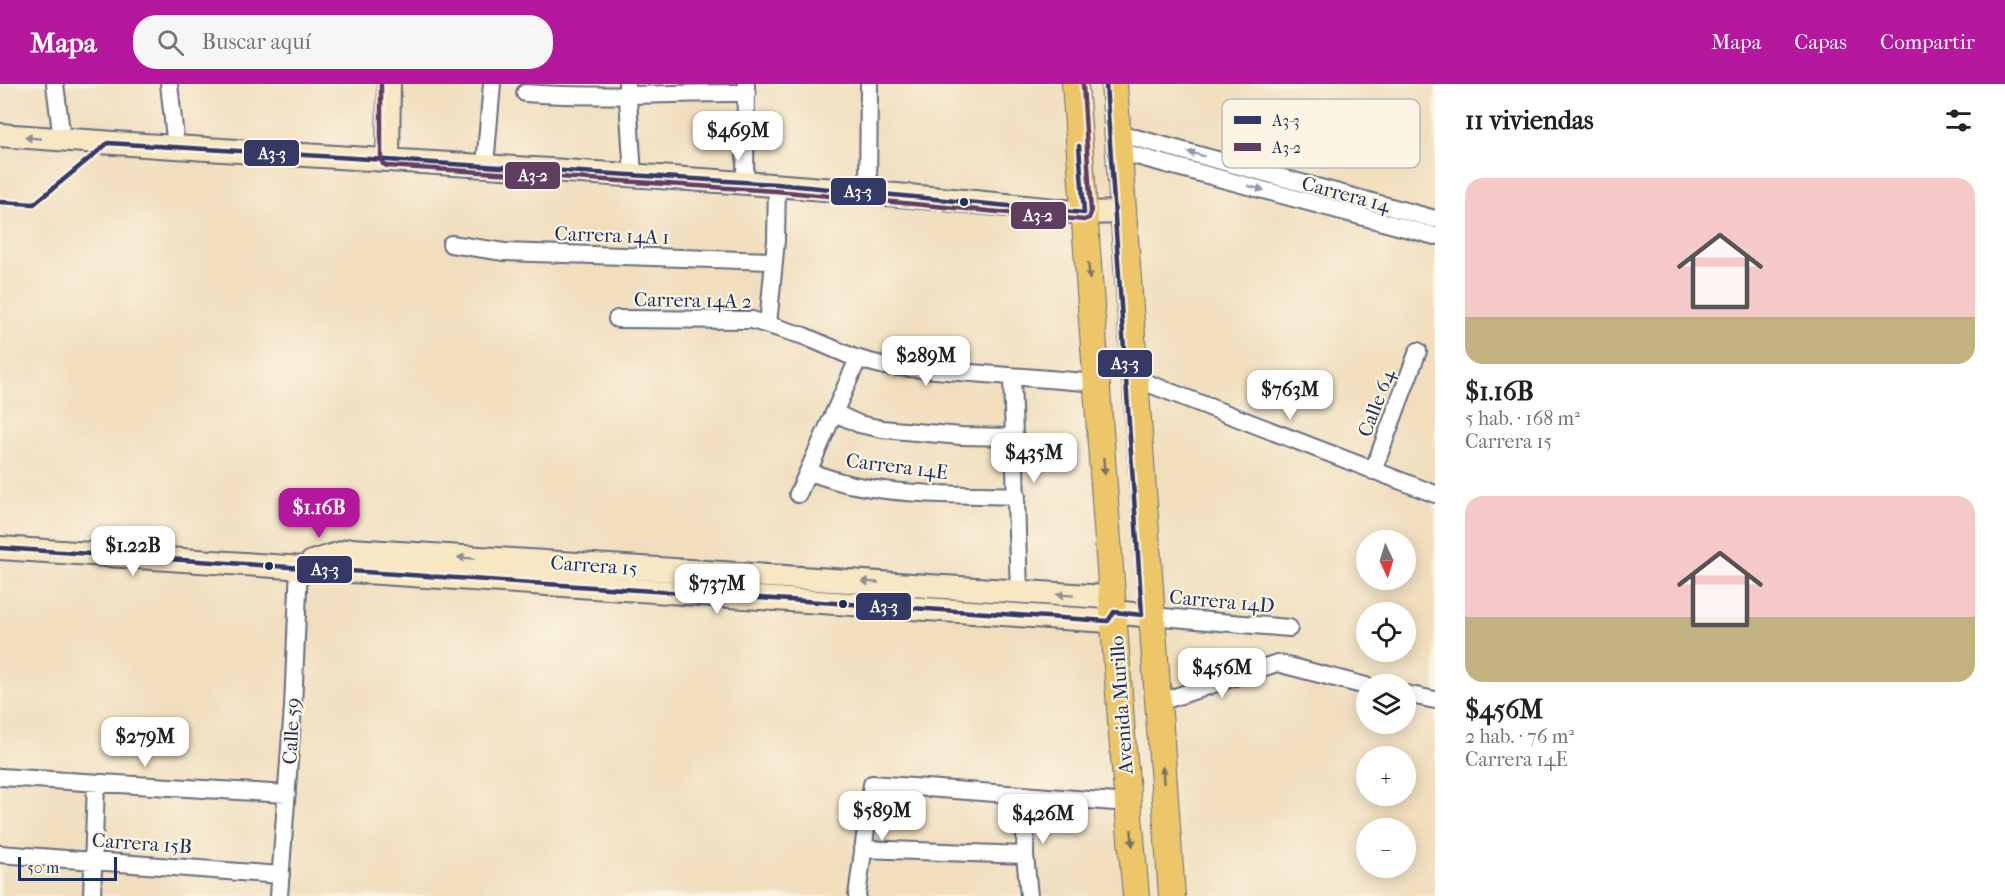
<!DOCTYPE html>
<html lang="es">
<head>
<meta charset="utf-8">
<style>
	body { margin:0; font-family:"IM FELL French Canon",serif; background:#f6f6f6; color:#202124; height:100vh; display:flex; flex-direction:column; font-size:22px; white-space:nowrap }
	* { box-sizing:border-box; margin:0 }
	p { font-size:20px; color:#757577 }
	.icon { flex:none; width:33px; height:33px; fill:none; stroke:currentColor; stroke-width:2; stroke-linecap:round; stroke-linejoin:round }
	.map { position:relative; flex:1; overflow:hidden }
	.panel { display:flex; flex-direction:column; background:#fff; width:570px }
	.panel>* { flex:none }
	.needle { width:39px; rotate:176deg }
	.buttons { position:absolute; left:1356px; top:446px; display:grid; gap:12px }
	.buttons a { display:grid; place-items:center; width:60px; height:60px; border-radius:50%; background:#fff; box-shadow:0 3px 15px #0003; font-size:30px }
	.scale { position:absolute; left:18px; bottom:15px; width:99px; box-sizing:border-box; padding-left:6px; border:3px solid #1b2f5e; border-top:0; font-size:16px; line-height:21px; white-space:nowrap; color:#1b2f5e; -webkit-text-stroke:4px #fcf5e5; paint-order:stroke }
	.price { position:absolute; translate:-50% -51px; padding:0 14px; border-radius:12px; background:#fff; color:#222; font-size:20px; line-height:39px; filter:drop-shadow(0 2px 3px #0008) }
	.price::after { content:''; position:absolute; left:50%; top:36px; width:18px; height:14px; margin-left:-9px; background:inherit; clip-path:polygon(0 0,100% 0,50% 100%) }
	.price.selected { background:#b5179e; color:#fff }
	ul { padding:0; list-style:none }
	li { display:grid; align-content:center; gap:12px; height:318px; padding:0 30px }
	li span { display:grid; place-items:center; height:186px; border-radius:18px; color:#555 }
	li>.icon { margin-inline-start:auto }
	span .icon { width:108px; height:108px; fill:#fffc; stroke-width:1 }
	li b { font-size:26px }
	h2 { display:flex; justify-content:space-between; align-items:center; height:72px; padding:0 30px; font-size:26px }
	header { display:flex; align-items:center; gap:36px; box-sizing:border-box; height:84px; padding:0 30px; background:#b5179e; color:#fff }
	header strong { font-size:28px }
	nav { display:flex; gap:33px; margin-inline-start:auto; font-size:21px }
	.search { width:420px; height:54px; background:#f6f6f6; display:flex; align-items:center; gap:15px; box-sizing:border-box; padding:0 21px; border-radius:24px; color:#757577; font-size:22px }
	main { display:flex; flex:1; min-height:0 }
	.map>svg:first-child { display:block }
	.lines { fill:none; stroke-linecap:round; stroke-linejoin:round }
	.street-casing { stroke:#666c7f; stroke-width:20 }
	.secondary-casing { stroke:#666c7f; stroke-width:26 }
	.primary-casing { stroke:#666c7f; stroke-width:28 }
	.street { stroke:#fff; stroke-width:16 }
	.secondary { stroke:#f7e8c3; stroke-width:22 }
	.primary { stroke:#ecc669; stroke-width:26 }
	.bus-1-casing { stroke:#fcf5e5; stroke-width:9 }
	.bus-2-casing { stroke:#fcf5e5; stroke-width:9 }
	.bus-1 { stroke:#343965; stroke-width:4.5 }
	.bus-2 { stroke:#603e5f; stroke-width:4.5 }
	.oneway { fill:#898c90 }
	.oneway2 { fill:#8d97ae }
	.oneway3 { fill:#797363 }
	.bus-dot { fill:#1b2f5e; stroke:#fcf5e5; stroke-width:2 }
	.labels { text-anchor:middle; stroke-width:4.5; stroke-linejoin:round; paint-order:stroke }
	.street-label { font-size:20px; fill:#1b2f5e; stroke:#fcf5e5 }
	.key { fill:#fcf5e5; stroke:#b8babc; stroke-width:1.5 }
	.key-label { font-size:16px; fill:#1b2f5e }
	.line-badge { stroke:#fcf5e5; stroke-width:2 }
	.badge-label { font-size:16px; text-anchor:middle; font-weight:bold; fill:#fff }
</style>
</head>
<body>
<header>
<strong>Mapa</strong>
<div class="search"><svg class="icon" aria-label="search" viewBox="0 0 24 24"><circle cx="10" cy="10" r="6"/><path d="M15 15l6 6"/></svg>Buscar aquí</div>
<nav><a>Mapa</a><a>Capas</a><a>Compartir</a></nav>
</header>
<main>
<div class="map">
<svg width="1435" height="812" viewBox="0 0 1435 812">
	<rect width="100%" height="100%" fill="#fcf5e5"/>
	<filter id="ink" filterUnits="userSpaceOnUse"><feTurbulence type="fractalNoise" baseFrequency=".0167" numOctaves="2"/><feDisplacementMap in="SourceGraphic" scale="12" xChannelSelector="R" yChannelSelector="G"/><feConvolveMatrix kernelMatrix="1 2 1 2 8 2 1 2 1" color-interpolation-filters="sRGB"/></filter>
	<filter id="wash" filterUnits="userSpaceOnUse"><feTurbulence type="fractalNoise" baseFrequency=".008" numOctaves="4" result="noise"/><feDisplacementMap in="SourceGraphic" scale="24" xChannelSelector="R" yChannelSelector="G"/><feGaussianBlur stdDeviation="1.35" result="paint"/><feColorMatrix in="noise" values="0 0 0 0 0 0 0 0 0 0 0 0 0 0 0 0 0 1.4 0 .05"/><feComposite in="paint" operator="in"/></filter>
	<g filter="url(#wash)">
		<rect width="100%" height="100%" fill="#f0debd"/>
	</g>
	<g filter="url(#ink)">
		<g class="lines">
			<g class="street-casing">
				<path id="street" d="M55 0 62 56
					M169 0 176 63
					M627 0 633 91
					M525 9C598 15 673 8 747 9
					M1117 49 1435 135
					M1118 67 1435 152
					M485 81 492 0
					M745 98 746 0
					M868 108 869 0
					M451 160 504 168 773 177
					M617 235 752 236 804 252 855 274 885 282 1098 299
					M768 241 776 156 777 100
					M1012 293 1019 508
					M1134 294 1435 410
					M835 329 859 340 882 345 961 352 1015 353
					M1373 387 1418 267
					M808 388C823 392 838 398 854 401 907 412 963 410 1017 412
					M798 410 858 275
					M1151 532 1289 544
					M1406 610 1435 616
					M1157 619 1277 579 1366 602
					M0 693 287 710
					M1026 712 1025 771 1029 812
					M863 765 1025 771
					M0 770 281 791
					M92 812 96 699
					M279 812 293 623 299 482
					M857 812 872 700 1129 719"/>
			</g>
			<g class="secondary-casing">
				<path id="secondary" d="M0 51C361 78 724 90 1084 129L1123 128
					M388 75 389 0
					M0 464 1108 537 1114 528
					M312 478 351 466 1106 513 1114 528
					M1114 528 1151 532"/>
			</g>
			<g class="primary-casing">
				<path id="primary" d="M1075 0 1122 651 1136 812
					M1114 0 1172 812"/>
			</g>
			<use href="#street" class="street"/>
			<use href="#secondary" class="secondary"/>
			<use href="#primary" class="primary"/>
			<g class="bus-1-casing">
				<path id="bus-1" d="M0 118 34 120 108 59 777 100 1084 129 1079 62
					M0 464 1108 537 1114 528 1142 531 1106 0"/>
			</g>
			<g class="bus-2-casing">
				<path id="bus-2" d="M381 0V76L383 80 387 82 776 107 1084 136 1089 134 1091 129 1083 0"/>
			</g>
			<use href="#bus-1" class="bus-1"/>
			<use href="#bus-2" class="bus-2"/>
		</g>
		<defs><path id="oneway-solid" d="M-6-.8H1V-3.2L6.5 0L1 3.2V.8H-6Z" transform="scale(1.5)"/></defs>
		<g class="oneway">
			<use href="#oneway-solid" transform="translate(33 54) rotate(-176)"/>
			<use href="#oneway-solid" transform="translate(466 474) rotate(-176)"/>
			<use href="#oneway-solid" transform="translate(870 498) rotate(-176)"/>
			<use href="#oneway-solid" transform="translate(1065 511) rotate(-176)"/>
		</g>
		<g class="oneway2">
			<use href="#oneway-solid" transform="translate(1196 70) rotate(-165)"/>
			<use href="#oneway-solid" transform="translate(1256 104) rotate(15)"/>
		</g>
		<g class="oneway3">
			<use href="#oneway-solid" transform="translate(1089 187) rotate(86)"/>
			<use href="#oneway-solid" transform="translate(1104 382) rotate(86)"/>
			<use href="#oneway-solid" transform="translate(1163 691) rotate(-94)"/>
			<use href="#oneway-solid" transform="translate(1132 754) rotate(86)"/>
		</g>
	</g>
	<g class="bus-dot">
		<circle cx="964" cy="118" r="5"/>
		<circle cx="269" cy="482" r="5"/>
		<circle cx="843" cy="520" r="5"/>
	</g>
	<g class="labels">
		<g class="street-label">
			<text transform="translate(1346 110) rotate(15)" y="7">Carrera 14</text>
			<text transform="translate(612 151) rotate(2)" y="7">Carrera 14A 1</text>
			<text transform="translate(693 216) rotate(1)" y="7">Carrera 14A 2</text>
			<text transform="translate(1376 319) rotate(-69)" y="7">Calle 64</text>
			<text transform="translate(897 382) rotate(7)" y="7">Carrera 14E</text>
			<text transform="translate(594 481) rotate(4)" y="7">Carrera 15</text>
			<text transform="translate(1222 517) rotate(5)" y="7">Carrera 14D</text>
			<text transform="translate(1121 621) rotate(-94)" y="7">Avenida Murillo</text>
			<text transform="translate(291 647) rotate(-87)" y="7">Calle 59</text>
			<text transform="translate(142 759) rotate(4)" y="7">Carrera 15B</text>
		</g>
	</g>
	<rect x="1222" y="15" width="198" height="69" rx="9" class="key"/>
	<rect x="1234" y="32" width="27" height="8" fill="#343965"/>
	<rect x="1234" y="59" width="27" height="8" fill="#603e5f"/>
	<g class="key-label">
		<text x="1272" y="42">A3-3</text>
		<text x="1272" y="69">A3-2</text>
	</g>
	<g class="line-badge">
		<rect x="243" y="55" width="57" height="28" rx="6" fill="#343965"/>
		<rect x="504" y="77" width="57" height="29" rx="6" fill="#603e5f"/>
		<rect x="830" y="93" width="57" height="29" rx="6" fill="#343965"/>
		<rect x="1010" y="117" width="57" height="29" rx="6" fill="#603e5f"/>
		<rect x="1097" y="265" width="56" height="29" rx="6" fill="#343965"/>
		<rect x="296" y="471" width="57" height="29" rx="6" fill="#343965"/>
		<rect x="855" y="508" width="57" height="29" rx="6" fill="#343965"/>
	</g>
	<g class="badge-label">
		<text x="272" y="75">A3-3</text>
		<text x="533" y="97">A3-2</text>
		<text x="858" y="113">A3-3</text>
		<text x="1038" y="137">A3-2</text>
		<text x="1125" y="285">A3-3</text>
		<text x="325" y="491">A3-3</text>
		<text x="884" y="528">A3-3</text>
	</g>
</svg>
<div class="buttons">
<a><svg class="needle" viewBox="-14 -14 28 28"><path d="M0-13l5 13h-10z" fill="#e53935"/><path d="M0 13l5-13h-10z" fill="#757577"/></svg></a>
<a><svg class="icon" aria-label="locate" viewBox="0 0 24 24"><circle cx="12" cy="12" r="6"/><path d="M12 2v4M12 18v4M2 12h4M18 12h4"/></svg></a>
<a><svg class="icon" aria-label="layers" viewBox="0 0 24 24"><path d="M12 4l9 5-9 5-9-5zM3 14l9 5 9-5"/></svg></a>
<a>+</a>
<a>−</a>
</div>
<div class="scale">50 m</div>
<b class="price" style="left:738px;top:78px">$469M</b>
<b class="price" style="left:926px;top:303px">$289M</b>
<b class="price" style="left:1290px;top:337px">$763M</b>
<b class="price" style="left:1034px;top:400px">$435M</b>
<b class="price selected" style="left:319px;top:455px">$1.16B</b>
<b class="price" style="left:133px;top:493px">$1.22B</b>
<b class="price" style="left:717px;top:531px">$737M</b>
<b class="price" style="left:1222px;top:615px">$456M</b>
<b class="price" style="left:145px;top:684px">$279M</b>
<b class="price" style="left:882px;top:758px">$589M</b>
<b class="price" style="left:1043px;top:761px">$426M</b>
</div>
<section class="panel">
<h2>11 viviendas<svg class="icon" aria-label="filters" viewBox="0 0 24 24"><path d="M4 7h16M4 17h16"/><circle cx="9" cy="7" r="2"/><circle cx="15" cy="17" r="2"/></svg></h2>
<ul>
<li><span style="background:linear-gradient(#f6c9c9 75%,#c2b280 0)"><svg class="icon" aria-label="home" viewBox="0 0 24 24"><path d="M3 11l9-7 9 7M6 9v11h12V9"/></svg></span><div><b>$1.16B</b><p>5 hab. · 168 m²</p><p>Carrera 15</p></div></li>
<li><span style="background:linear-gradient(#f6c9c9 65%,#c2b280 0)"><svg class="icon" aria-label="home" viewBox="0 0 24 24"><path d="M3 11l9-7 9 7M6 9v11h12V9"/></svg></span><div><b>$456M</b><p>2 hab. · 76 m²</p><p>Carrera 14E</p></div></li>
</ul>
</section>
</main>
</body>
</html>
